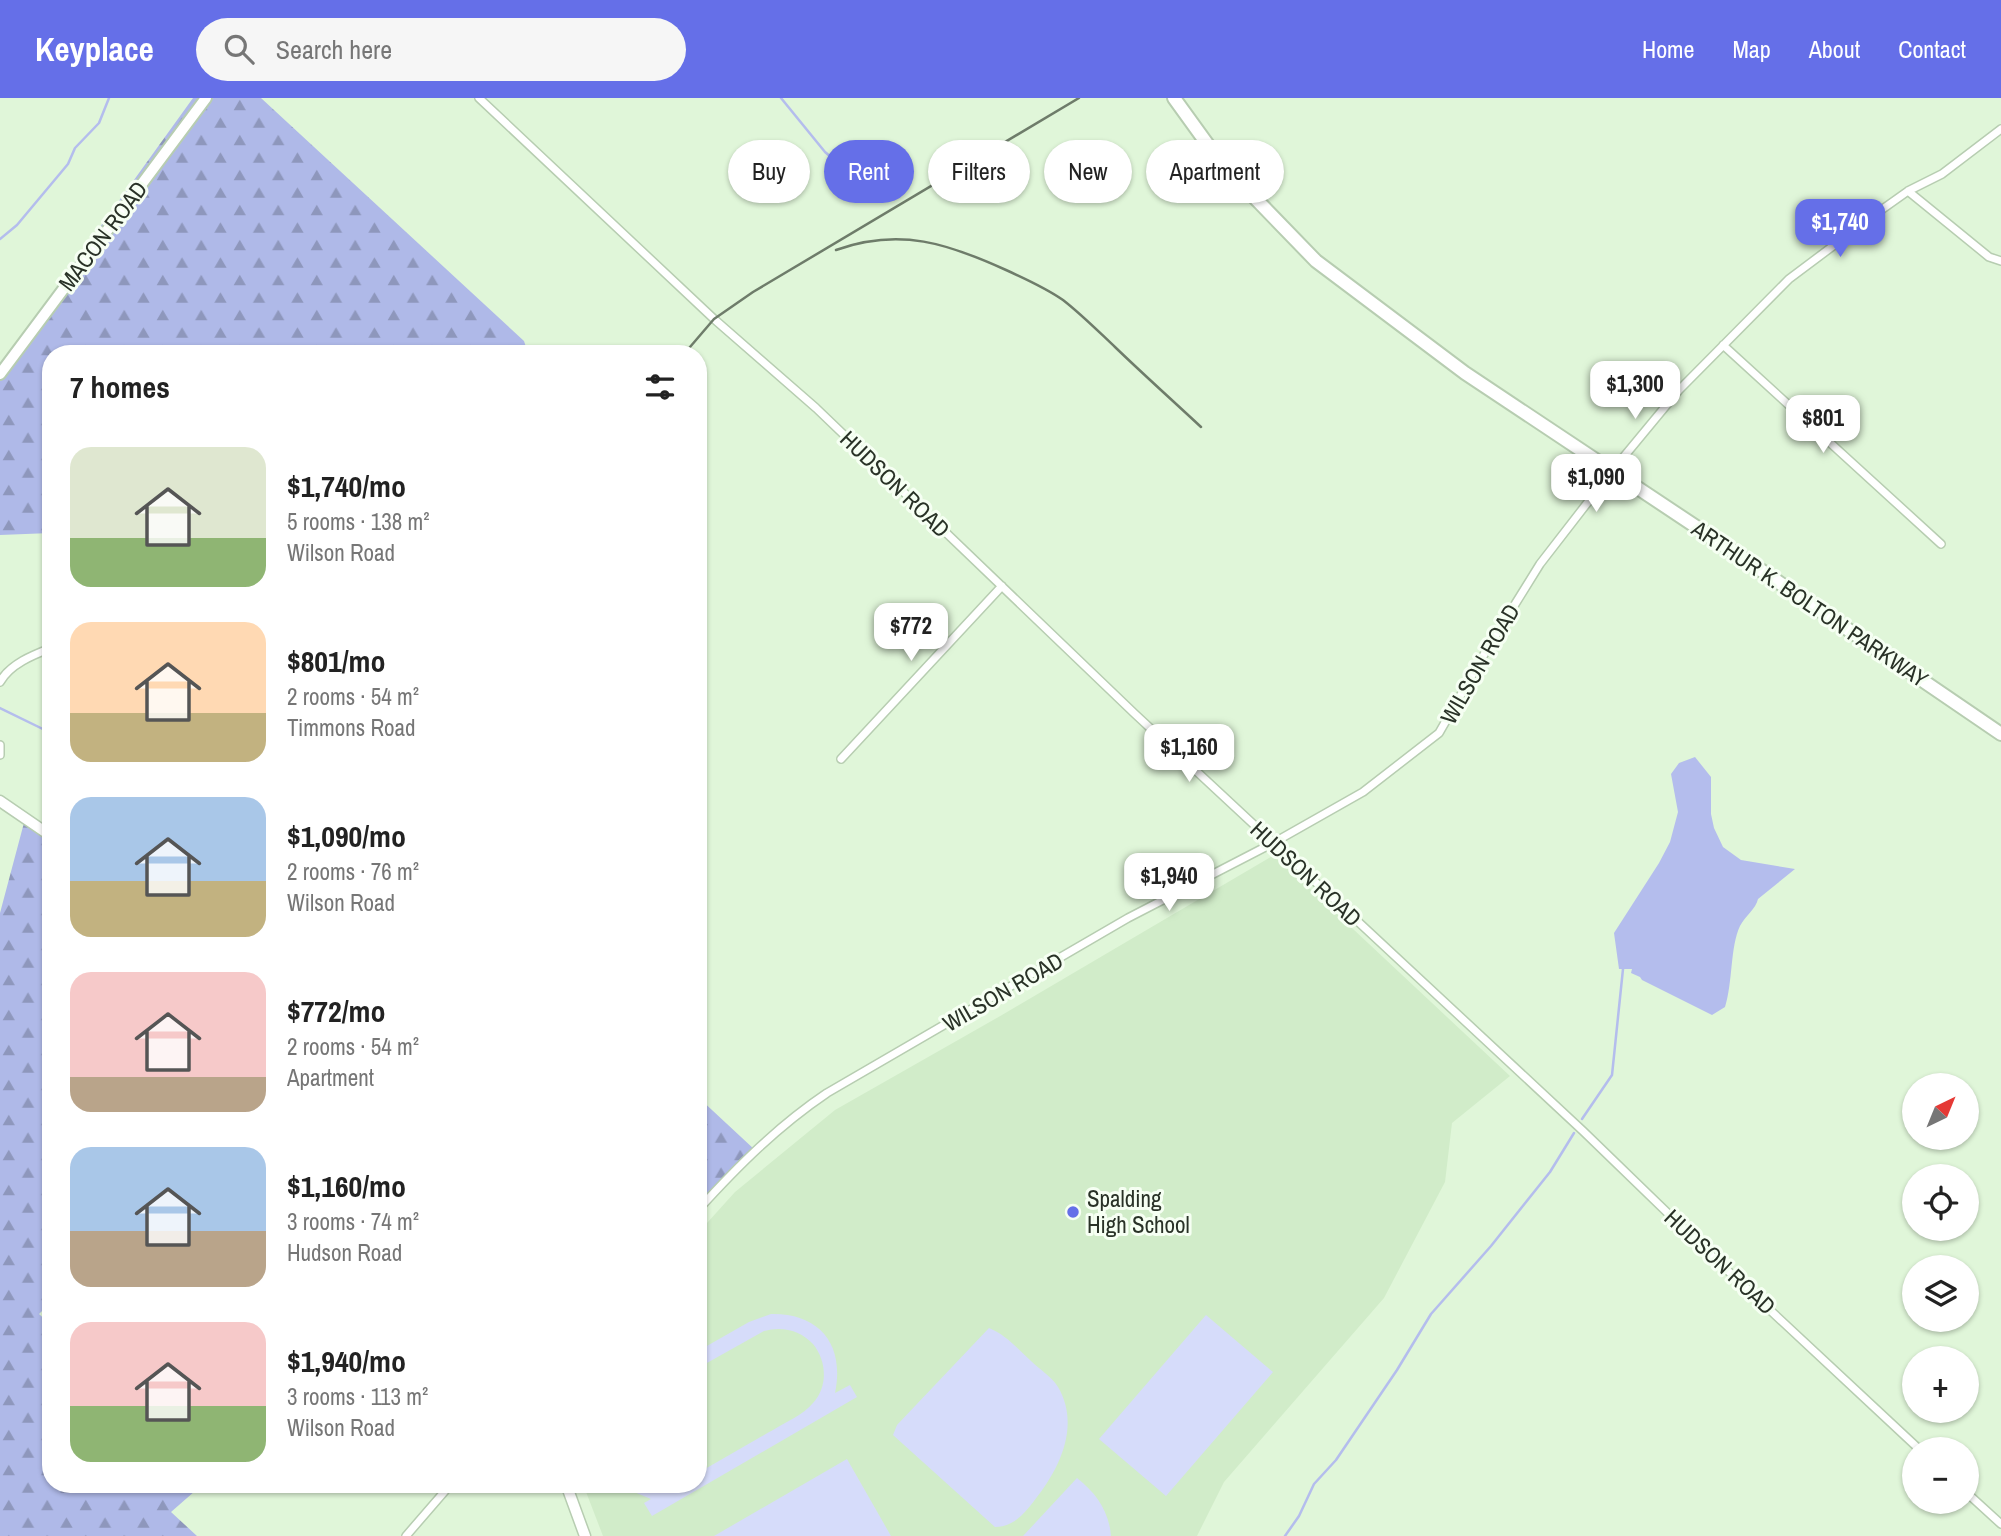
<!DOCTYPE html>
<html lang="en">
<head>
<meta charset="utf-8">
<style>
	body { margin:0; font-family:"Archivo Narrow",sans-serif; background:#f6f6f6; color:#222; height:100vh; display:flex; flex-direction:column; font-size:26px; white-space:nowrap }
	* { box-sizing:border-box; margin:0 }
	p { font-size:23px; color:#767676 }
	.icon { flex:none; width:38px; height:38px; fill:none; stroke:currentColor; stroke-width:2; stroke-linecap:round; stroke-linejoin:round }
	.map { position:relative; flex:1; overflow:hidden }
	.side { position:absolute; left:42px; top:247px; width:665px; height:1148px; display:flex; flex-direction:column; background:#fff; border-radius:28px; box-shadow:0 2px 5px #0004 }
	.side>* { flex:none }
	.banner { position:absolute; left:728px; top:42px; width:665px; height:63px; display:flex; gap:14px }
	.needle { width:46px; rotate:43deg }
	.tools { position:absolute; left:1902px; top:975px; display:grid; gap:14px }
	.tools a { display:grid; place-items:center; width:77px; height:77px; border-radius:50%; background:#fff; box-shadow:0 2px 5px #0004; font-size:35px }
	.price { position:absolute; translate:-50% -60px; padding:0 16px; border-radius:14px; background:#fff; color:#222; font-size:23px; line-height:46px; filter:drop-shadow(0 2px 4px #0008) }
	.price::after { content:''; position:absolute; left:50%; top:42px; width:21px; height:16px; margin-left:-10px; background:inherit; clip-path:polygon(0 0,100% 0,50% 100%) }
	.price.active { background:#656fe8; color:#fff }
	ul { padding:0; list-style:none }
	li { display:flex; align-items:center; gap:21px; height:175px; padding:0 28px }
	li span { display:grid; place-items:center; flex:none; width:196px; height:140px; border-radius:21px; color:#555 }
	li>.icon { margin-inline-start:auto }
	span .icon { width:84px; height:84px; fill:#fffc; stroke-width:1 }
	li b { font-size:30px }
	h2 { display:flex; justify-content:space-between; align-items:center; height:84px; padding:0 28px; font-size:30px }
	.chip { padding:0 24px; border-radius:32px; background:#fff; box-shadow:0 2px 5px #0004; font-size:24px; line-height:63px }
	.chip.active { background:#656fe8; color:#fff }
	header { display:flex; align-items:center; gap:42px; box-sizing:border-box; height:98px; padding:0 35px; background:#656fe8; color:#fff }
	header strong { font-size:33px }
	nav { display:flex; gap:38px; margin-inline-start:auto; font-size:24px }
	.search { width:490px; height:63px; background:#f6f6f6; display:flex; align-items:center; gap:18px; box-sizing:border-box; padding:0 24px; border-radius:38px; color:#767676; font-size:26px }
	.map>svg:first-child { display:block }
	.built { fill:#d1ecc9 }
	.green { fill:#d6dcfa }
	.forest { fill:url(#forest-firs) }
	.water { fill:#b4bded }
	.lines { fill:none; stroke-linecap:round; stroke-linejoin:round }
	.stream { stroke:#b4bded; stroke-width:2.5 }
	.minor-casing { stroke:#b7cdb1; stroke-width:10 }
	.tertiary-casing { stroke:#b7cdb1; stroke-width:13 }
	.secondary-casing { stroke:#b7cdb1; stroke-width:14 }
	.primary-casing { stroke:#b7cdb1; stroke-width:16 }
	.minor { stroke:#fff; stroke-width:7 }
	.tertiary { stroke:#fff; stroke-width:10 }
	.secondary { stroke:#fff; stroke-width:10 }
	.primary { stroke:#fff; stroke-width:12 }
	.rail { stroke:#6e7c6a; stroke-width:2.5 }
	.poi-dot { fill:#656fe8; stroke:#f6fff3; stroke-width:2.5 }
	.labels { text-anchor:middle; stroke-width:6; stroke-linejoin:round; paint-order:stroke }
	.street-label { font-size:23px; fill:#293227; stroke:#f6fff3 }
	.poi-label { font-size:23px; fill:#293227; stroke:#f6fff3; text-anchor:start }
</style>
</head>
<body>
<header>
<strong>Keyplace</strong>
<div class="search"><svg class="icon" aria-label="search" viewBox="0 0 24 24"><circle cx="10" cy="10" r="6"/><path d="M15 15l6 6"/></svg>Search here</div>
<nav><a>Home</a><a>Map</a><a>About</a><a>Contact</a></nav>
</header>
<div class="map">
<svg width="2001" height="1438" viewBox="0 0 2001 1438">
	<defs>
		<pattern id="forest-firs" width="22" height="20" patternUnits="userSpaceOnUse" patternTransform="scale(1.75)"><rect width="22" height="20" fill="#afb9e8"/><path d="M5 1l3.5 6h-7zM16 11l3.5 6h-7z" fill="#8e97bc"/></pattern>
	</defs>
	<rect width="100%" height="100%" fill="#e0f6d9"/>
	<path class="built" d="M1274 757 1510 978 1452 1025 1445 1084 1384 1200 1224 1384 1197 1438H603L583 1386H698V1135L735 1094 835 1012 1002 917Z"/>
	<path class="green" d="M771 1216C820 1215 845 1247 835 1295L850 1287 857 1299 652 1418 644 1405 651 1401 627 1391 622 1386H698V1375C723 1361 748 1346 773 1332 786 1324 803 1317 813 1305 828 1289 827 1263 813 1246 800 1232 782 1228 764 1233L698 1270V1253L749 1224Z
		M1206 1217 1273 1274 1166 1398 1099 1341Z
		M989 1230C1006 1237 1017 1250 1031 1263 1039 1271 1052 1279 1058 1289 1081 1328 1059 1372 1034 1403 1024 1416 1013 1429 995 1429L893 1337 897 1327Z
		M847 1361 891 1438H714Z
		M1077 1380C1096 1395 1109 1413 1111 1438H1023Z"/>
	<path class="forest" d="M193 0H261L524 243 528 255 51 256V435L0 437V268Z
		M25 721 51 738V1204L39 1216 51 1227V1386H203L171 1414 197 1438H0V815Z
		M698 999 755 1052 698 1113Z"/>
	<path class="water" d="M1695 659 1711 679V716L1714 730 1723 749 1741 762 1795 771 1758 801C1756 811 1745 818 1740 828 1730 849 1733 884 1725 909L1712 917 1642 882 1640 879 1631 875 1632 871H1619L1614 835 1659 765 1670 744 1678 714 1671 676 1679 665Z"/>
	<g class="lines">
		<path class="stream" d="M781 0 825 54 845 71 877 69 890 71 892 86
			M0 141 17 127 68 66 75 50 99 25 109 0
			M0 610 51 635
			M1582 1021 1612 977 1623 871
			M1285 1438 1299 1418 1314 1386 1336 1362 1397 1272 1431 1216 1491 1148 1550 1074 1574 1035"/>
		<g class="minor-casing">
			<path id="minor" d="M479 0 714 221 816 310 1135 616 1583 1033 1711 1157 1919 1351
				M1908 93 1989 159 2001 163
				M1723 247 1941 446
				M0 584C10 566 33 557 51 550
				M0 647V657
				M841 661 1002 488
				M698 1112C738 1068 778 1028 827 995L1128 820 1273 745 1363 694 1439 635 1486 553 1540 466 1612 373 1679 292 1789 181 1877 115 1908 93 1942 76 2001 31
				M1967 1395 2001 1426
				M406 1438 451 1386"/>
		</g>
		<g class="tertiary-casing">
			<path id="tertiary" d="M0 703 51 738
				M566 1386 585 1438"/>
		</g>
		<g class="secondary-casing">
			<path id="secondary" d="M0 276 206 0"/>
		</g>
		<g class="primary-casing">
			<path id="primary" d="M1174 0 1221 65 1316 163 1465 275 1746 462 2001 636"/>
		</g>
		<use href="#minor" class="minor"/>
		<use href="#tertiary" class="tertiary"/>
		<use href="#secondary" class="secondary"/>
		<use href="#primary" class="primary"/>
		<path class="rail" d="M836 152C900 129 949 146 1006 172 1026 181 1046 190 1063 202 1081 216 1098 233 1115 249 1143 276 1172 302 1201 329
			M684 256 714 221 753 194 1079 0"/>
	</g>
	<circle class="poi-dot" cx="1073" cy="1114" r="7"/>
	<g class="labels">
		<g class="street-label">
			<text transform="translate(103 138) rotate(-53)" y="8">MACON ROAD</text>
			<text transform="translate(895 386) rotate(44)" y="8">HUDSON ROAD</text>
			<text transform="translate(1810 506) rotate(34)" y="8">ARTHUR K. BOLTON PARKWAY</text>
			<text transform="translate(1480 566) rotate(-60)" y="8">WILSON ROAD</text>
			<text transform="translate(1306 776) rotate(43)" y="8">HUDSON ROAD</text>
			<text transform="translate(1003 894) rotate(-30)" y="8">WILSON ROAD</text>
			<text transform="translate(1720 1164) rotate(43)" y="8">HUDSON ROAD</text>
		</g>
		<g class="poi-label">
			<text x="1087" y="1109">Spalding<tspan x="1087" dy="26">High School</tspan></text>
		</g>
	</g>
</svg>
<div class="tools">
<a><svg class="needle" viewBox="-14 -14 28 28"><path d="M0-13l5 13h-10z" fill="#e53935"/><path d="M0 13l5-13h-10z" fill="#767676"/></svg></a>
<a><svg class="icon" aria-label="locate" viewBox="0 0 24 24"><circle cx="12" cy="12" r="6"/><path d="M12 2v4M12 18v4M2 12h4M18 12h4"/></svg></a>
<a><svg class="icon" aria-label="layers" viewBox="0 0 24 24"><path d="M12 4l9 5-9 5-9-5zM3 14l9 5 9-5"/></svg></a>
<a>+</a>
<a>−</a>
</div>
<b class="price active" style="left:1840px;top:161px">$1,740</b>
<b class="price" style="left:1635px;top:323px">$1,300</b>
<b class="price" style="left:1823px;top:357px">$801</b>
<b class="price" style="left:1596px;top:416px">$1,090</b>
<b class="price" style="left:911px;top:565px">$772</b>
<b class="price" style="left:1189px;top:686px">$1,160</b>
<b class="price" style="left:1169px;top:815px">$1,940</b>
<div class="banner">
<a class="chip">Buy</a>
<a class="chip active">Rent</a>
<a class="chip">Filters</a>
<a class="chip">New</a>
<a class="chip">Apartment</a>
</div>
<section class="side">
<h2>7 homes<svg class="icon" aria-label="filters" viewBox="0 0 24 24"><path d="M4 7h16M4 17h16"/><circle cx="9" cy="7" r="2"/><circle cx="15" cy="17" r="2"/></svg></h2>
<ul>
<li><span style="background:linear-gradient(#dfe7d0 65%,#8fb573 0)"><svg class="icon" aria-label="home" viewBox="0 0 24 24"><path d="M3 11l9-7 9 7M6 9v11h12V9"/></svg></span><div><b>$1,740/mo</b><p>5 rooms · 138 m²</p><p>Wilson Road</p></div></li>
<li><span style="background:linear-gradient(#ffd9b3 65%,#c2b280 0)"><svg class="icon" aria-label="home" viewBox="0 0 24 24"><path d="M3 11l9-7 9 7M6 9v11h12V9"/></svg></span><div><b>$801/mo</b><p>2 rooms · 54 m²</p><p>Timmons Road</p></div></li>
<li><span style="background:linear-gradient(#a9c7e8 60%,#c2b280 0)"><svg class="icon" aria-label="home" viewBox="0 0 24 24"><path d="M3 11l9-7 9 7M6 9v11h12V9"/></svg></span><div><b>$1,090/mo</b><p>2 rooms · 76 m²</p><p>Wilson Road</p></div></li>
<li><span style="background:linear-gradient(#f6c9c9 75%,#b9a48a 0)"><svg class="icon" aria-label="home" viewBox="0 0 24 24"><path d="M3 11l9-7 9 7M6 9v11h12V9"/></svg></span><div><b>$772/mo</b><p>2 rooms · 54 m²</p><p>Apartment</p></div></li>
<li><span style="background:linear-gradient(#a9c7e8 60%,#b9a48a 0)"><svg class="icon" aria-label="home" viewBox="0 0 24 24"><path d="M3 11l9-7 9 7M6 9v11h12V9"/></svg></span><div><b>$1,160/mo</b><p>3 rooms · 74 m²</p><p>Hudson Road</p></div></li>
<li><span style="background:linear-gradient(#f6c9c9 60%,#8fb573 0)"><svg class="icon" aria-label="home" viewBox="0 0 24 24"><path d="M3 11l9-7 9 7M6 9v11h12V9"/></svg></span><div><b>$1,940/mo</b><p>3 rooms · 113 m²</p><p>Wilson Road</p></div></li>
</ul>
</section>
</div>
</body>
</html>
